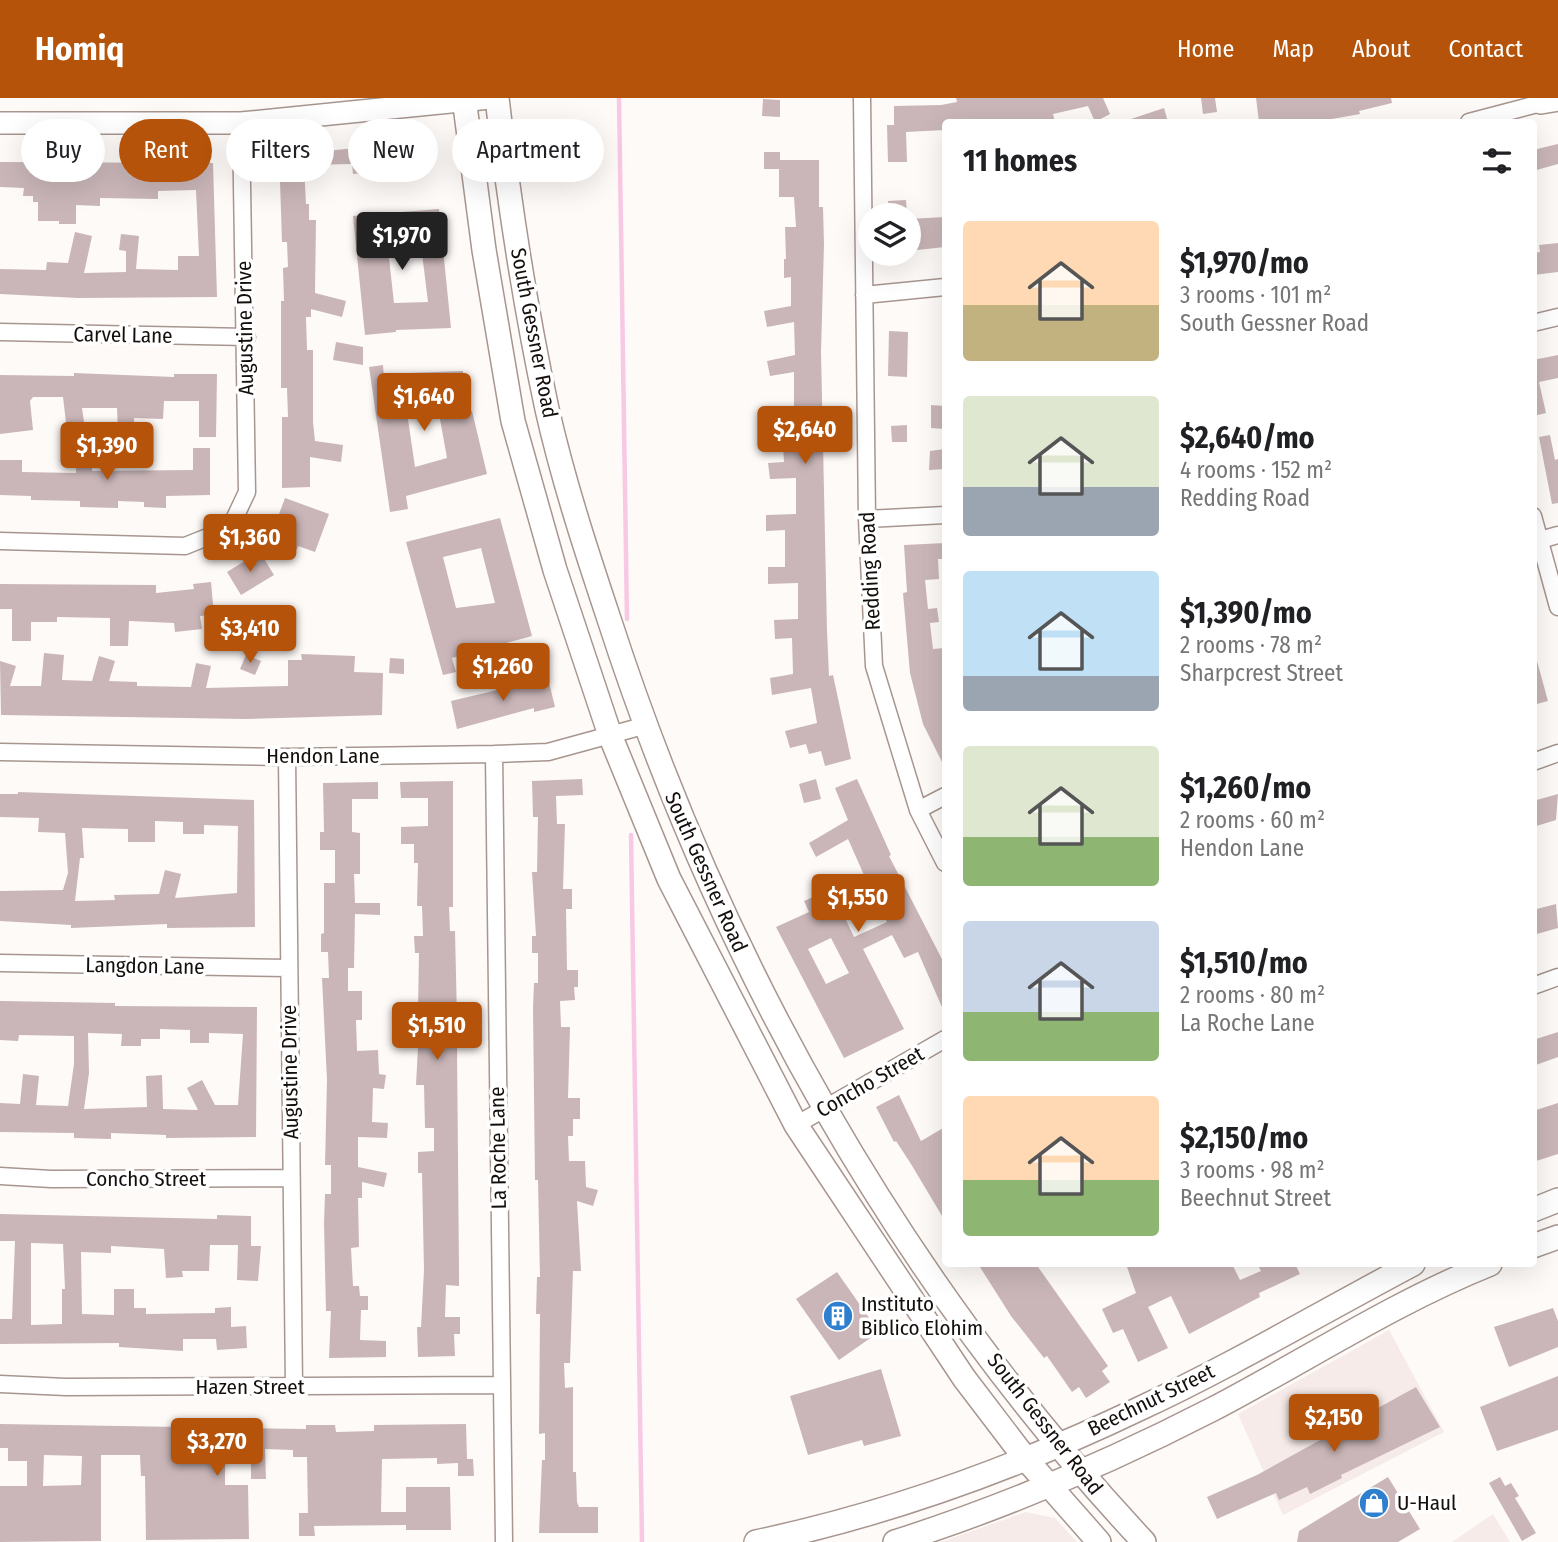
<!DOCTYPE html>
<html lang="en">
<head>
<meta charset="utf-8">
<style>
	body { margin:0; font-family:"Fira Sans Condensed",sans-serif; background:#f6f6f6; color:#202124; height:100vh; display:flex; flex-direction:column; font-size:26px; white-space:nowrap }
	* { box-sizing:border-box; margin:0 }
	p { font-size:23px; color:#757577 }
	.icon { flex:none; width:38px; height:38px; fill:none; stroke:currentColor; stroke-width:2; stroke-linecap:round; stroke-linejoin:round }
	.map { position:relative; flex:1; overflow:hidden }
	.side { position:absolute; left:942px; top:21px; width:595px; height:1148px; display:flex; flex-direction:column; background:#fff; border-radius:7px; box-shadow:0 7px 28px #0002 }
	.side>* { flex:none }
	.hud { position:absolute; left:21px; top:21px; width:665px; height:63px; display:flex; gap:14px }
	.controls { position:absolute; left:858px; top:105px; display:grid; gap:14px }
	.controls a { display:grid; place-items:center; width:63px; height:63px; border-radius:50%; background:#fff; box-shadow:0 7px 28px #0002; font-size:35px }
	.price { position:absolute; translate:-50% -60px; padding:0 16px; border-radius:7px; background:#b45309; color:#fff; font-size:23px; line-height:46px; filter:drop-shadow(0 2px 4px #0008) }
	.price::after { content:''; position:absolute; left:50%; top:42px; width:21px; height:16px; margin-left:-10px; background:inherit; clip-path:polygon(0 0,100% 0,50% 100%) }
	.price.selected { background:#222; color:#fff }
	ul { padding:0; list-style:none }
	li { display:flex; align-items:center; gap:21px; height:175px; padding:0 21px }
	li span { display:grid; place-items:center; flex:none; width:196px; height:140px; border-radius:7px; color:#555 }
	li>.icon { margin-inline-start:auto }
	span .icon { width:84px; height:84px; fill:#fffc; stroke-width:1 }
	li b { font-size:30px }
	h2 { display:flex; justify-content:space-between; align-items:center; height:84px; padding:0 21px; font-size:30px }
	.tag { padding:0 24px; border-radius:32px; background:#fff; box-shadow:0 7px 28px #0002; font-size:24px; line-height:63px }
	.tag.selected { background:#b45309; color:#fff }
	header { display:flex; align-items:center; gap:42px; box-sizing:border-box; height:98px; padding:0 35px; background:#b45309; color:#fff }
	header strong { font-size:33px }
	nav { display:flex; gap:38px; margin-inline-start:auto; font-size:24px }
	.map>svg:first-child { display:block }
	.built { fill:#f6ebe8 }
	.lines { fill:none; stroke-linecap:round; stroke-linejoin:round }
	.stream { stroke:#f7c9e4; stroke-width:4.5 }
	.building { fill:#cab6b8; fill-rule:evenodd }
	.minor-casing { stroke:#a7968f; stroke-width:19 }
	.tertiary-casing { stroke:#a7968f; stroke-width:24 }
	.secondary-casing { stroke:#a7968f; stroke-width:26 }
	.minor { stroke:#fff; stroke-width:16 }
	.tertiary { stroke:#fff; stroke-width:21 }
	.secondary { stroke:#fff; stroke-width:23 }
	.labels { text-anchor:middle; stroke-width:7; stroke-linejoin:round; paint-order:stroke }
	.street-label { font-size:21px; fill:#140e0c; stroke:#fff }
	.poi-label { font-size:21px; fill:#140e0c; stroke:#fff; text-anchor:start }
</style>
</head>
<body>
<header>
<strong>Homiq</strong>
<nav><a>Home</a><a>Map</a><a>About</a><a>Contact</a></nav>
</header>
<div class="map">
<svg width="1558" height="1444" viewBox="0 0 1558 1444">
	<rect width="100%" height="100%" fill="#fefaf8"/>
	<path class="built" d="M1389 1232 1444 1334 1283 1417 1238 1316Z
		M1026 1414 1055 1420 1077 1444H941Z
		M1493 1416 1510 1444H1452Z"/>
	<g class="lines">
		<path class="stream" d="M619 0 627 521
			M631 737 642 1444"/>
	</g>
	<path class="building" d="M956 0H1103L1110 16 1095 24 1088 8 1053 16 1055 24H945V32L906 34 907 64H888L887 27H894V8L941 7 957 4Z
		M1201 0H1215L1217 14 1203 16Z
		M1256 0H1391L1392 5 1359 13 1360 16 1315 24H1259Z
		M763 1 780 2V19L762 18Z
		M1164 10 1168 24H1128V22Z
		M430 42 433 69 353 76 352 66 304 67 306 106H309V122H316L315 195 346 203 342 219 311 211V219H306L307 252H313V324L315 343 343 347 341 364 310 359V389L282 390V319H288L287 290H281V203H284L283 170 288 169 287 144H282L279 53 336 52Z
		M1558 46V66L1533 73V52Z
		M764 54H780V62H819V109H823L824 146 821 254 827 532 829 578 833 577 851 661 825 668 821 653 809 656 806 646 790 650 785 633 817 625 811 590 772 597 770 580 793 576 792 540 775 541 774 522 798 521V485L768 486V469H785V432L766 433V417L796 416V380L770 381 768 365 784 364 782 328 765 329 764 313 794 311V274L770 278 767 263 795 257 794 224 767 229 764 213 791 208V179L784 180V161H786L785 129H796L794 99H779V71H764Z
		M0 64 213 65 217 199 78 200 0 196V171L46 172 47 164 68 165 75 134 92 138 84 175 126 174V153L119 152 121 136 139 138 136 171 178 172V158H199L196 92 158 93V101L100 100V108L76 107V126H59V123H38V104H33V98H23L24 90 0 89Z
		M906 102 907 117H889L888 103Z
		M439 111 451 230 396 232V234L365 237 353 118ZM420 139 428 204 394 205 387 142Z
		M945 119V149L908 153V121Z
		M1558 145V174L1533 177V155L1540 154 1539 147Z
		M889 233 908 234 907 279 888 278Z
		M336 244 363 249V267L333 262Z
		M1558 257V280L1539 284 1546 315 1533 318V262Z
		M383 267 384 280 409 275 463 273 465 315 472 313 487 376 406 398 408 411 390 414 369 269ZM436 299 447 360 415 369 405 301Z
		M74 275 174 279V276H217L216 339H199V303H164L163 321 134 320 135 334 118 335 117 310H82L85 331 67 333 63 299H33L30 303 33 332 0 336V277L74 278Z
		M931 307 945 308V331L931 330Z
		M907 327V344H892L891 328Z
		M1550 337 1555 362 1558 361V405L1552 406 1539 339Z
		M77 341 94 342 92 373 193 372V350H210V397L166 398V410L144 409V404L118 403V410L80 409V403L31 402V398L0 397V362H22V374L76 375Z
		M945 351V371L929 372 930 353Z
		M285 400 329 416 315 454 298 448 295 455 276 448 286 419 279 416Z
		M500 420 532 538 452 560 456 574 443 577 406 444ZM481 450 495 505 456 510 443 459Z
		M945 445V461H938L939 481 925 482 928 511 937 510 939 524 930 525 933 551 945 550V670L923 626 910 575 903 495 907 494 904 447Z
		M256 456H261L274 477 241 497 227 474Z
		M211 484 214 517 200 518 202 531 175 534 174 525 129 523 128 548H110V520L57 519V524H31V543H12V511H0V486L156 487V495L194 491 193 486Z
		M44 555 64 557 62 582 92 583 99 558 115 563 109 583 137 584V588L191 589 196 565 211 568 206 590 288 588V562H302L301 556 355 558 354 574 383 575 382 617 246 621 1 617 0 563 16 568 10 588H41Z
		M246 557 261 563 255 577 240 571Z
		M390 560 404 561V576L389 575Z
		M1537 563 1548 603 1533 607V564Z
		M548 580 555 609 534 614V610L457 631 451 603Z
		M582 681 583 697 556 698 557 726H565L563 791H572V811H566L567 872H578V889H574L575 902 560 903 561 929H570L568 1000H580V1021H573V1038H568L569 1063H585L586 1089 598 1092 593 1108 577 1103 581 1173H573L570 1265H564L565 1290 573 1289V1374H576L577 1404 579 1409H598V1435H539L542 1362H545V1335L539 1336 540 1216H536L537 1179H540L538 1082H535L533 910 534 885H538V855H532V838H536L532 774H537L538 719H533L532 683Z
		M816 681 821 701 804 705 799 686Z
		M857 681 891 757 889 758 945 867V916L918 854 904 860 892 837 863 851 904 931 844 960 776 829 809 814 804 803 864 777 848 741 816 759 809 745 848 722 835 690ZM869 791 887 824 854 839 838 805ZM831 840 849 875 826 886 808 851Z
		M453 683V809H449L450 833H455L457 920H443V949L457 950 459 1173V1188L446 1187 445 1219H460V1236H454L455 1258 418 1259 417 1229H421L424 1172 422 1075H418V1054L434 1053V1030H425L424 987H416L419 930H413V915H418L419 855H415L414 838H423L422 808H417L418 765H414V746H401V729L428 728V700H401L400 684Z
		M378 684V701H352V734L360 735V776H354L355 805H380V817L355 816 354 870H348V893H362V922H356L357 953 378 952 379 976 386 977 384 991 373 990 372 1024 388 1025 387 1040 358 1039V1069L387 1075 384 1089 362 1084V1100H358L359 1149 351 1150 353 1188H359L360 1198H368V1212H361L360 1242 386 1243V1259L329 1260 331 1213H326L324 1125 325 1096H331V1067H325L327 982 322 880H329L328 854H321V836L324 835V785H335V752H320V734H324L323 685Z
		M18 694 254 702 255 829 167 830V826L71 830V827L0 823V793L63 792 68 775 65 735 38 734 39 720 0 719V696H18ZM155 723 183 724V736H204V727L238 728 237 795 175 800 181 776 165 772 159 796 114 797 115 802 75 803 80 760H84L82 730 128 731V744H155Z
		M1558 696 1556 722 1533 729V703Z
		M1556 806 1558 830 1537 836 1533 812Z
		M0 903 115 905V908L257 909 256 1039 166 1040V1037L111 1035V1041L74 1040V1035L0 1034V1005L20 1006 23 976 39 978 36 1007 68 1008 74 966V938L19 937 18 943 0 942ZM160 931 190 932V945H209V935L243 936 238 1007H215L202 982 187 990 198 1012 163 1011 162 977 146 978 147 1009 84 1011 89 975 88 935 122 936 121 948H141V941H160Z
		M1558 934V959L1533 968V942Z
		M899 997 921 1043 945 1029V1123L911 1066 896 1043 894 1044 876 1009Z
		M1558 1005V1056L1533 1064V1013Z
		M0 1116 217 1121V1117L251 1118V1148H261L258 1183 237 1182 238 1147H210L209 1173H182L183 1179 166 1180 164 1151 111 1148V1155L81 1154 82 1216 114 1217V1191H134V1210H146V1216L215 1215V1210L231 1209V1229L246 1228 247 1250 217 1252 216 1241H183V1253L119 1249V1245L0 1246V1221H12L15 1143H0ZM31 1145 63 1146 65 1191H62V1226L31 1227Z
		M978 1166H1036L1108 1268 1102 1273 1110 1284 1086 1300 1079 1289 1072 1294 1047 1258 1044 1260 1011 1218Z
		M1126 1166H1232L1240 1182 1261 1173 1257 1166H1295L1300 1176 1259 1195 1260 1199 1189 1236 1171 1198 1148 1209 1168 1250 1138 1264 1123 1231 1113 1235 1102 1211 1136 1195Z
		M837 1174 879 1234 839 1262 796 1201Z
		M1553 1210 1558 1223V1249L1509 1269 1494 1229Z
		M881 1271 901 1338 864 1348 862 1342 808 1357 790 1298Z
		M1558 1278V1332L1497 1353 1480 1309Z
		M1416 1289 1440 1329 1341 1377 1342 1380 1310 1396 1307 1389 1279 1402 1276 1395 1217 1421 1207 1399 1257 1377Z
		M0 1326 306 1331V1327H335L336 1334 374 1333V1327L466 1326 467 1361H473L474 1378H458V1365L437 1366V1360L382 1361 381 1414H406V1389H450L451 1432H406V1427L314 1428 315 1438H299V1415H308L307 1359H293V1352L265 1351 266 1381H251V1352L225 1351V1387H248L249 1441 146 1442 145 1378H141L140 1357H101V1443L0 1444V1388H27V1363H8V1350H0ZM44 1357 82 1358 81 1387 43 1388Z
		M1388 1379 1420 1431 1398 1444H1297L1299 1433Z
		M1500 1379 1505 1388 1511 1385 1519 1398 1515 1400 1536 1435 1522 1443 1489 1385Z"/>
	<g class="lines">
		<g class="minor-casing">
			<path id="minor" d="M862 0 867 421 874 568 918 712 945 765
				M1469 24 1541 5
				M864 197 945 189
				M1533 225 1558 219
				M0 234 247 239
				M1533 418 1558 509
				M867 421 945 417
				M0 443 185 448 230 430 247 394 241 25
				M1533 444 1558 437
				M0 654 287 659 494 656 548 654 643 628
				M494 656 504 1444
				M287 659 294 1289
				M1533 664 1558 655
				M918 712 945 698
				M0 865 289 870
				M1533 888 1558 879
				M796 1027 945 941
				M0 1078 51 1081 291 1080
				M0 1286 66 1289 500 1287"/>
		</g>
		<g class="tertiary-casing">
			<path id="tertiary" d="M1539 0 1541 5 1558 2
				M0 25H241L490 0"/>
		</g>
		<g class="secondary-casing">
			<path id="secondary" d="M464 0 484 152 513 323 555 472 610 637 669 781 796 1027 964 1280 1025 1360 1099 1444
				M497 0C509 104 525 209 547 311 563 382 586 452 609 521 719 861 899 1182 1144 1444
				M1533 1112 1558 1102
				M1533 1148 1558 1139
				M756 1444C889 1416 1018 1369 1141 1310 1233 1267 1322 1214 1413 1166
				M895 1444C1005 1409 1110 1364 1213 1311 1305 1263 1393 1205 1490 1166"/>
		</g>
		<use href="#minor" class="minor"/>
		<use href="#tertiary" class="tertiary"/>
		<use href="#secondary" class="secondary"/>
	</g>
	<defs>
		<g id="building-disc" transform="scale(1.575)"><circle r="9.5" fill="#2f7fcf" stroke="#fff"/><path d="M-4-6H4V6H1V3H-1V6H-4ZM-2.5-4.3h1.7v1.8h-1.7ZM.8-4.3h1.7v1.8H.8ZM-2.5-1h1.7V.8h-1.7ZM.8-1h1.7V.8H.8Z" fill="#fff"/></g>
		<g id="shop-disc" transform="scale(1.575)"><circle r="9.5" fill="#2f7fcf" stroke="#fff"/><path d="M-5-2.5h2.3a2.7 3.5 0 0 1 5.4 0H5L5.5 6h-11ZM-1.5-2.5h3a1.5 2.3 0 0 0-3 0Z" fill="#fff"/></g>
	</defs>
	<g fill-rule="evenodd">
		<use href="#building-disc" x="838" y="1218"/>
		<use href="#shop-disc" x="1374" y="1405"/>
	</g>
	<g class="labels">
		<g class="street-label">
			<text transform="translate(245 230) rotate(-91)" y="7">Augustine Drive</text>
			<text transform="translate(534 235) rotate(79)" y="7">South Gessner Road</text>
			<text transform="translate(123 237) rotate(1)" y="7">Carvel Lane</text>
			<text transform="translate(870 473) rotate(-93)" y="7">Redding Road</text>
			<text x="323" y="665">Hendon Lane</text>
			<text transform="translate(706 774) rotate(66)" y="7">South Gessner Road</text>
			<text transform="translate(145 868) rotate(1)" y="7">Langdon Lane</text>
			<text transform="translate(290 974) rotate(-91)" y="7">Augustine Drive</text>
			<text transform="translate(870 984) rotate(-30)" y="7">Concho Street</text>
			<text transform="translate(498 1050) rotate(-91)" y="7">La Roche Lane</text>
			<text x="146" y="1088">Concho Street</text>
			<text x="250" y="1296">Hazen Street</text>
			<text transform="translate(1151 1302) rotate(-26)" y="7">Beechnut Street</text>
			<text transform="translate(1045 1326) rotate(52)" y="7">South Gessner Road</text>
		</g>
		<g class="poi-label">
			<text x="861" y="1213">Instituto<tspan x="861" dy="24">Biblico Elohim</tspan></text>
			<text x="1397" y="1412">U-Haul</text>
		</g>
	</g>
</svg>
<div class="controls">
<a><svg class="icon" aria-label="layers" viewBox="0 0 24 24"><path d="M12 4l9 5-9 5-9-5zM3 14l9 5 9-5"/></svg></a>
</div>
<b class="price selected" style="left:402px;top:174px">$1,970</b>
<b class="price" style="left:424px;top:335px">$1,640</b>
<b class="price" style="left:805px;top:368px">$2,640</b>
<b class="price" style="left:107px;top:384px">$1,390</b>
<b class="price" style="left:250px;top:476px">$1,360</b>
<b class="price" style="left:250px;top:567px">$3,410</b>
<b class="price" style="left:503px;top:605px">$1,260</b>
<b class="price" style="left:858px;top:836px">$1,550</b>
<b class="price" style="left:437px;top:964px">$1,510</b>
<b class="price" style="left:1334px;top:1356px">$2,150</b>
<b class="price" style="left:217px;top:1380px">$3,270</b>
<div class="hud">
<a class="tag">Buy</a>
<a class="tag selected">Rent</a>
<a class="tag">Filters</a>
<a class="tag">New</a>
<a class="tag">Apartment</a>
</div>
<section class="side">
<h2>11 homes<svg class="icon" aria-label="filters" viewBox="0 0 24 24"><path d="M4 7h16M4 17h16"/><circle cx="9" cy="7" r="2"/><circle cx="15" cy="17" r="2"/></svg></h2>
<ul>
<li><span style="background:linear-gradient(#ffd9b3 60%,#c2b280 0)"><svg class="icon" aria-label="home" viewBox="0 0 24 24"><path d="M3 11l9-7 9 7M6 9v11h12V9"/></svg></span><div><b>$1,970/mo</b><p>3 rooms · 101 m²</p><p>South Gessner Road</p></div></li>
<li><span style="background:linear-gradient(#dfe7d0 65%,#9aa5b1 0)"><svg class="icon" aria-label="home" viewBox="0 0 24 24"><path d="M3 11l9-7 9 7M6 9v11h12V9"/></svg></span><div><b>$2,640/mo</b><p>4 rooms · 152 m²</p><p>Redding Road</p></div></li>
<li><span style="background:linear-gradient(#bfe0f5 75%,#9aa5b1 0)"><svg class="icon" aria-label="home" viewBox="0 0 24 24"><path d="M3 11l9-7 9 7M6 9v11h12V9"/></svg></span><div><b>$1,390/mo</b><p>2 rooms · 78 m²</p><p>Sharpcrest Street</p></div></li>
<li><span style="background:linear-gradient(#dfe7d0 65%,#8fb573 0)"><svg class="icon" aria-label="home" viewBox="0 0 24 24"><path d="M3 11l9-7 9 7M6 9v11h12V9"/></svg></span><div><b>$1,260/mo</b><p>2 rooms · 60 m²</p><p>Hendon Lane</p></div></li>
<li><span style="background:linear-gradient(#c9d6e8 65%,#8fb573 0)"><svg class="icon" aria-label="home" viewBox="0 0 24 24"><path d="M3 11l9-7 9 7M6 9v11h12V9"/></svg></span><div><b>$1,510/mo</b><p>2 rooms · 80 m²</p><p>La Roche Lane</p></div></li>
<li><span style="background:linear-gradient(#ffd9b3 60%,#8fb573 0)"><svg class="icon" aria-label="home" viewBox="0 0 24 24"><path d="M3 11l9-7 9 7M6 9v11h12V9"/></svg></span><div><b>$2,150/mo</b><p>3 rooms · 98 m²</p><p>Beechnut Street</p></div></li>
</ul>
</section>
</div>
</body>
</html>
